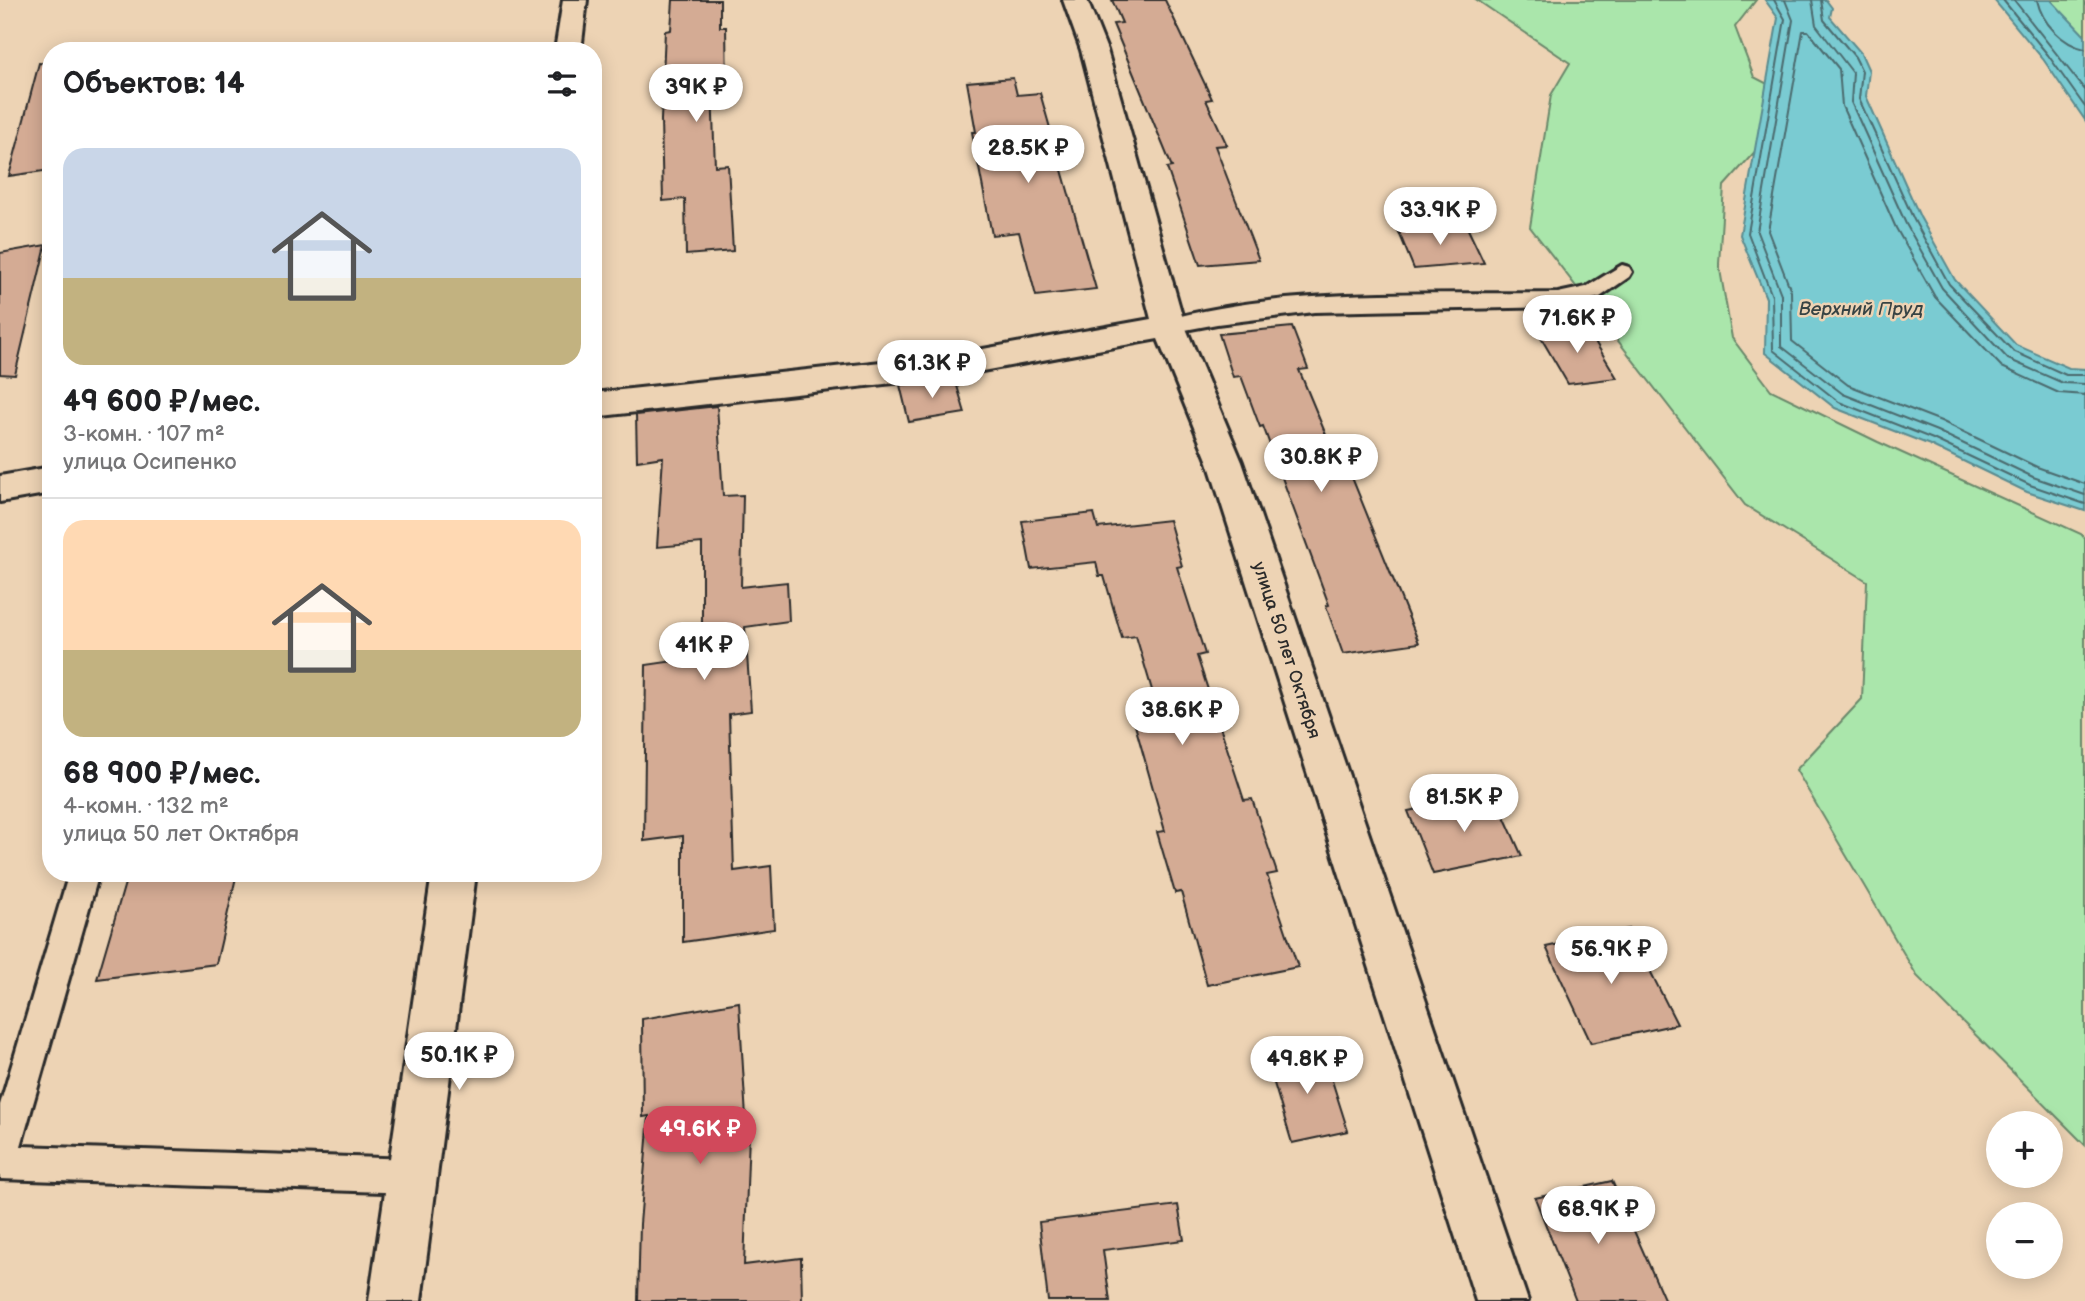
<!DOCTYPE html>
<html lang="ru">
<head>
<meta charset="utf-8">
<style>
	body { margin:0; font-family:"Balsamiq Sans",sans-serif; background:#f2f2f2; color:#202124; height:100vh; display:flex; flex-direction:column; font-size:26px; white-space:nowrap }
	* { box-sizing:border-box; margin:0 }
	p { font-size:23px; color:#757577 }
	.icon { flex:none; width:38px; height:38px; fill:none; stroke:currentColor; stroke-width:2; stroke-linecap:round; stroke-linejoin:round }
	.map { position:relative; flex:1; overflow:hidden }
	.side { position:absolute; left:42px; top:42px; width:560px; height:840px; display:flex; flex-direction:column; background:#fff; border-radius:28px; box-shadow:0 4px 18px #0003 }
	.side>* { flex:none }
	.controls { position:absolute; left:1986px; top:1111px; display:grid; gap:14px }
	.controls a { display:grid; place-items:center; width:77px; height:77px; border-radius:50%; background:#fff; box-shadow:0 4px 18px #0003; font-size:35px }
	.price { position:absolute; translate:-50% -60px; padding:0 16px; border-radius:24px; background:#fff; color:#222; font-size:23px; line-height:46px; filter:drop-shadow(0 2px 4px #0008) }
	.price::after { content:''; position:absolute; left:50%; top:42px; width:21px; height:16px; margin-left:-10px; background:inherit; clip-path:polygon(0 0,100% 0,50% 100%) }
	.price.active { background:#d1495b; color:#fff }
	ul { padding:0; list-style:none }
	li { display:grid; align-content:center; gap:14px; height:371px; padding:0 21px }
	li+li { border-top:2px solid #e0e0e0 }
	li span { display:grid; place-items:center; height:217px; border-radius:21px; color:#555 }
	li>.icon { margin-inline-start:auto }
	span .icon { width:126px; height:126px; fill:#fffc; stroke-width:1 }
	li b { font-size:30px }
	h2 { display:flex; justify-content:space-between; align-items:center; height:84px; padding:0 21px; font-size:30px }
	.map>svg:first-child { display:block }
	.green { fill:#aae6ab; stroke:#6a886b; stroke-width:2 }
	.water { fill:#7acbd2; stroke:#5a8b8f; stroke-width:2 }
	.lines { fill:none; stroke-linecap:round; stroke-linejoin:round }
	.shore { stroke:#4b6b6e; stroke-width:2 }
	.building { fill:#d4ab94; stroke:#2b2b2b; stroke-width:2 }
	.lane-casing { stroke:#2b2b2b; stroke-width:6 }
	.street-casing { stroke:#2b2b2b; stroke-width:6 }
	.lane { fill:#edd3b4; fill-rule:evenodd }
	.street { fill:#edd3b4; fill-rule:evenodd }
	.labels { text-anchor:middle; stroke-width:5; stroke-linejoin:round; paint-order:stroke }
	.street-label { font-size:18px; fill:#2b2b2b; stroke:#edd3b4 }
	.water-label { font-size:19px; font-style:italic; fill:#374344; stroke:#edd3b4 }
</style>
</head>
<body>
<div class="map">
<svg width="2085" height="1301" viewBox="0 0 2085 1301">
	<rect width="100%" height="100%" fill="#edd3b4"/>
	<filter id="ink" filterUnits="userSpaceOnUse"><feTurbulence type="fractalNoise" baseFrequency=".0143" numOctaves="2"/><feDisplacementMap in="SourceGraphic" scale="14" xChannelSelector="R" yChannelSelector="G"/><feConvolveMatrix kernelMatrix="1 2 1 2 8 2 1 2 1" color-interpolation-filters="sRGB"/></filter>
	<g filter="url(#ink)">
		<path class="green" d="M1477 0H1756L1735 27 1754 77 1843 123 1760 146 1724 186 1719 264 1732 338 1771 390 1878 442 2081 534 2085 539V1145L1917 976 1796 770 1862 699 1867 581 1745 505 1530 227 1551 95 1570 63Z
			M2037 0H2085V53Z"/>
		<path class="water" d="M1765 0H1826L1832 8 1830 17 1861 53 1869 71 1866 96 1920 217 1955 280 2016 345 2069 368 2085 369V511L2027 492 1930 445 1835 408 1765 353 1766 298 1740 235 1778 18Z
			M1994 0H2051L2085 36V120L2043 59Z"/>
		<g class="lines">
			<path class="shore" d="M1774 0 1785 19 1748 233 1772 296 1773 350 1839 402 1933 439 2030 485 2085 504
				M1785 0 1793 20 1757 232 1781 294V346L1843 394 1937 431 2033 477 2085 495
				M1812 0 1816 25 1853 73 1851 102 1906 224 1942 288 2008 359 2063 383 2085 384
				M1821 0 1824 20 1855 57 1862 71 1859 99 1914 220 1949 284 2013 351 2066 375H2085
				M2003 0 2048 55 2085 107
				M2014 0 2085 90
				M2037 0C2042 23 2062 44 2085 49
				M2085 395 2059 393 2002 367 1935 297 1896 228 1842 106 1839 69 1808 31H1803L1768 231 1791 291 1792 341 1848 385 1941 421 2037 467 2085 484"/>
		</g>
		<path class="building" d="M673 0H720V27H726L727 90 712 91 715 166 728 165 733 251 686 255 685 199 663 201 661 120 665 31 671 30Z
			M1112 0H1165L1212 99 1206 100 1227 145 1215 146 1259 260 1200 265 1167 168 1172 167 1113 24 1122 23Z
			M39 63 51 64V170L9 176Z
			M1013 78 1017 95 1040 93 1096 289 1036 296 1019 232 992 235 972 132H976L967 82Z
			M1466 225 1484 263 1414 269 1398 230Z
			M46 245 15 375 0 374V253Z
			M1585 325 1617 378 1568 384 1537 331Z
			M1292 327 1308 369 1299 370 1341 471 1349 470 1419 643 1343 654 1326 606 1329 605 1263 426 1260 427 1241 376 1233 377 1219 334Z
			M955 379 965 413 909 422 900 385Z
			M717 406 723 496 743 495 741 587 787 582 789 621 745 627 751 711 729 714 734 871 771 866 774 929 683 942V836L644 841 646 665 702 657V543L657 547 663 457 637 461 636 415Z
			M1094 513 1098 528 1169 520 1182 566 1177 567 1205 654 1197 656 1244 800 1252 799 1277 873 1267 875 1298 967 1207 985 1181 892 1175 893 1157 832 1165 831 1131 711 1157 707 1136 636 1122 638 1104 576H1099L1096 562 1031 569 1022 521Z
			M1494 794 1522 856 1433 874 1408 811Z
			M128 873H237L216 964 97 979Z
			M1629 929 1677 1024 1591 1043 1546 947Z
			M739 1002 747 1134H749L744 1265 801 1258 802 1301H638L640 1224 649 1116 643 1117 642 1019Z
			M1322 1049 1348 1131 1292 1143 1267 1060Z
			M1612 1181 1665 1301H1576L1535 1198Z
			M1178 1205 1184 1240 1103 1250 1110 1301H1048L1039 1222Z"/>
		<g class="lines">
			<g class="lane-casing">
				<path id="lane" d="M1622 265 1629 267 1632 272 1629 277 1600 297 1558 307 1314 312 1217 324 1169 333 1161 331 1158 326 1161 321C1289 286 1427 295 1558 293L1586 287Z
					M69 873H99L21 1146 412 1159 424 1164 429 1176 424 1188 412 1193 0 1179V1105Z"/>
			</g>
			<g class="street-casing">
				<path id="street" d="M563 0H587L581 51H555Z
					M1063 0H1087L1107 50 1185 326 1242 462 1528 1301H1476L1208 462 1158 339 955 376 593 417V393L955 354 1151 319 1081 50Z
					M51 467V493L0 502V476Z
					M432 873H476L421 1301H369Z"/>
			</g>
			<use href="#lane" class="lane"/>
			<use href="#street" class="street"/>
		</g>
	</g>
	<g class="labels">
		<g class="street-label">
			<text transform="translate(1287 650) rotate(72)" y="6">улица 50 лет Октября</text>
		</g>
		<g class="water-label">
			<text x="1861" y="315">Верхний Пруд</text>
		</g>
	</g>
</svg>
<div class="controls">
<a>+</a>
<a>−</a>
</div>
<b class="price" style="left:696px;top:124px">39K ₽</b>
<b class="price" style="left:1028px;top:185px">28.5K ₽</b>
<b class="price" style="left:1440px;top:247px">33.9K ₽</b>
<b class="price" style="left:1577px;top:355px">71.6K ₽</b>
<b class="price" style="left:932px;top:400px">61.3K ₽</b>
<b class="price" style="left:1321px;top:494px">30.8K ₽</b>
<b class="price" style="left:704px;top:682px">41K ₽</b>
<b class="price" style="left:1182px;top:747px">38.6K ₽</b>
<b class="price" style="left:1464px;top:834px">81.5K ₽</b>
<b class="price" style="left:1611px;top:986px">56.9K ₽</b>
<b class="price" style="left:459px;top:1092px">50.1K ₽</b>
<b class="price" style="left:1307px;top:1096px">49.8K ₽</b>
<b class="price active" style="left:700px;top:1166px">49.6K ₽</b>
<b class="price" style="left:1598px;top:1246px">68.9K ₽</b>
<section class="side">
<h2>Объектов: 14<svg class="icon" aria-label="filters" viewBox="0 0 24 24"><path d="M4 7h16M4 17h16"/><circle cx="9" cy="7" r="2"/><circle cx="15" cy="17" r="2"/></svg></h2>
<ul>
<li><span style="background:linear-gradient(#c9d6e8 60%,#c2b280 0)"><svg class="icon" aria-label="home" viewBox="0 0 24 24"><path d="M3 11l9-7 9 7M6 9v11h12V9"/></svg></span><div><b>49 600 ₽/мес.</b><p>3-комн. · 107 m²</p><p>улица Осипенко</p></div></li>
<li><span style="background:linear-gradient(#ffd9b3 60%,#c2b280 0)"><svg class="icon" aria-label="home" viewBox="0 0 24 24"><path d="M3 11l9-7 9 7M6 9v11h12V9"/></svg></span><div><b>68 900 ₽/мес.</b><p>4-комн. · 132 m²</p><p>улица 50 лет Октября</p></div></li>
</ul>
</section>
</div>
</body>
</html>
